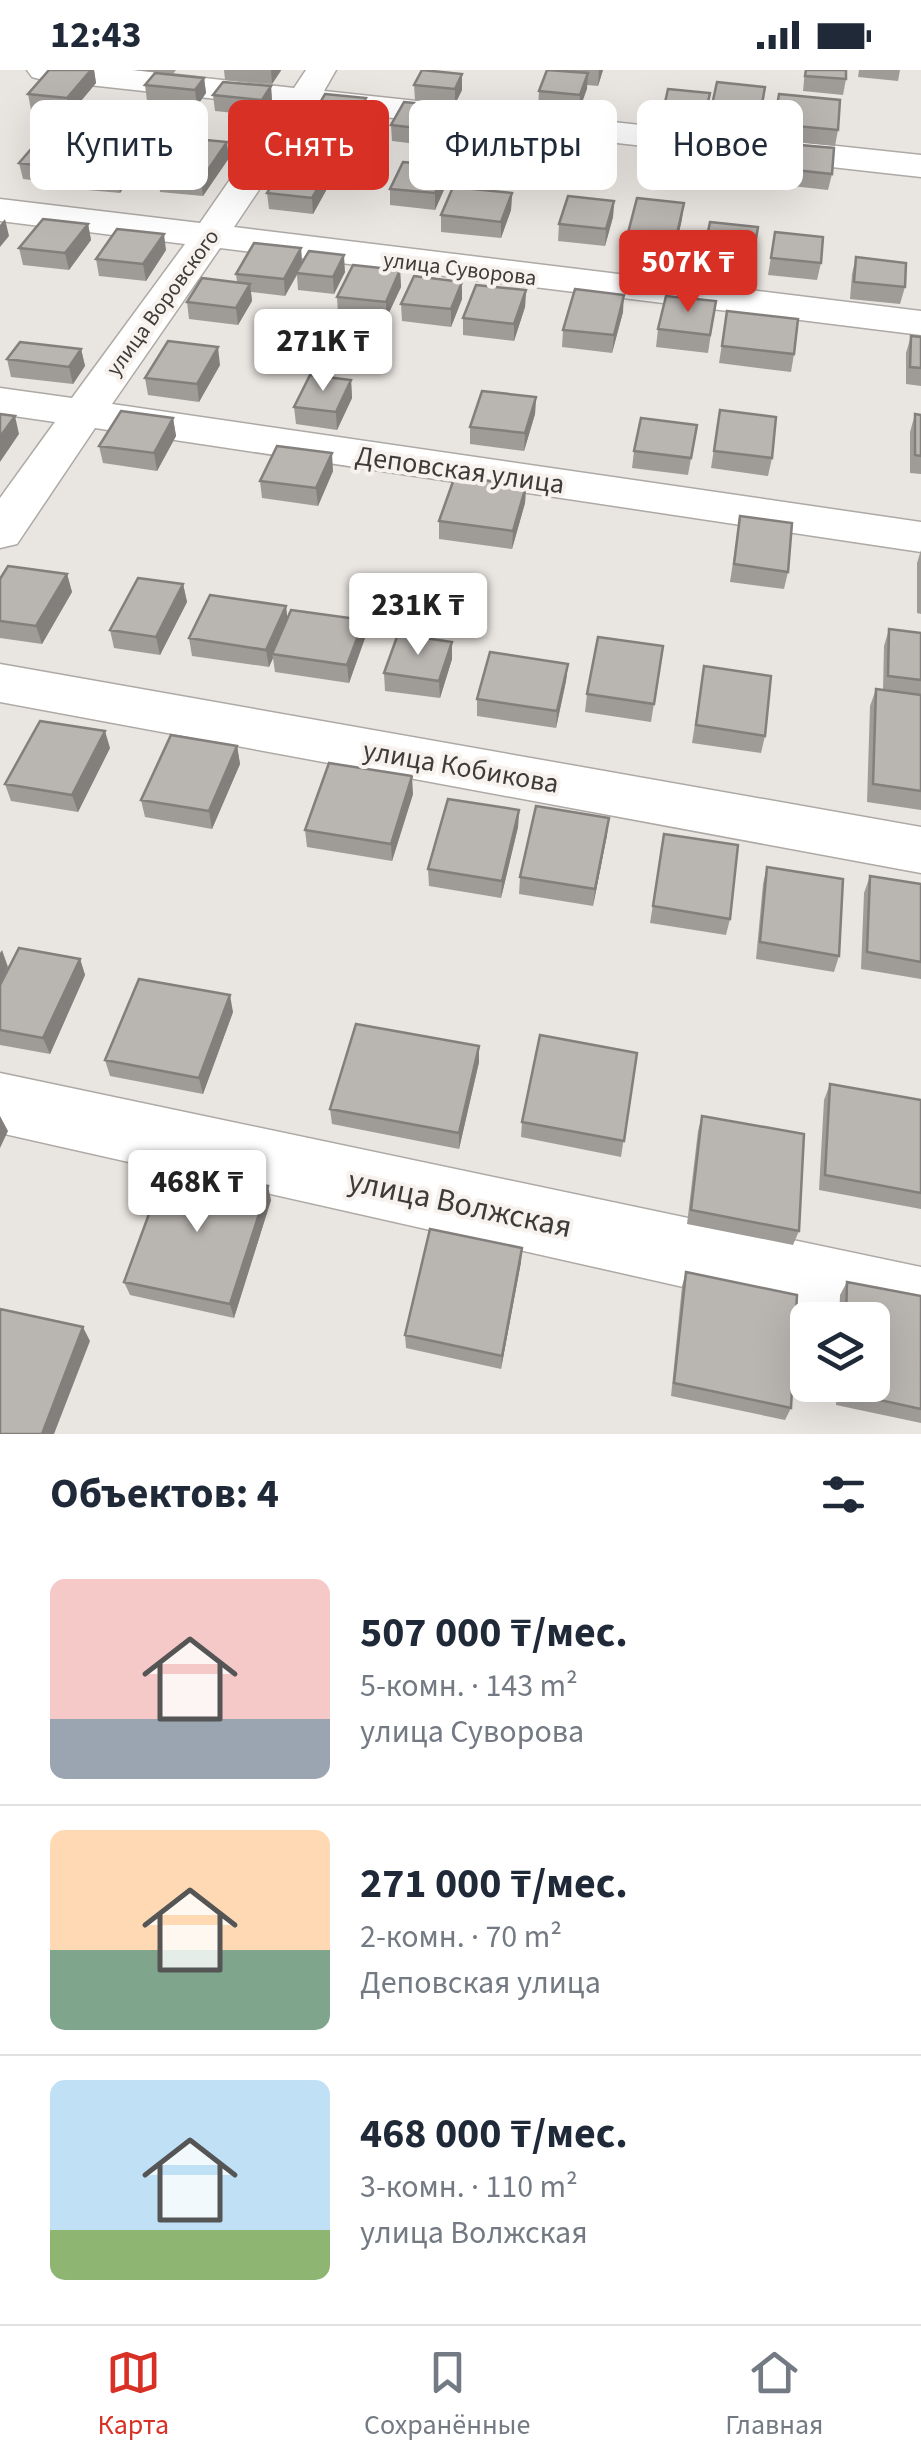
<!DOCTYPE html>
<html lang="ru">
<head>
<meta charset="utf-8">
<style>
	body { margin:0; font-family:"Source Sans 3",sans-serif; background:#f6f6f7; color:#1f2937; height:100vh; display:flex; flex-direction:column; font-size:38px; white-space:nowrap }
	* { box-sizing:border-box; margin:0 }
	p { font-size:32px; color:#747a83 }
	.icon { flex:none; width:55px; height:55px; fill:none; stroke:currentColor; stroke-width:2; stroke-linecap:round; stroke-linejoin:round }
	.map { position:relative; height:1364px; overflow:hidden }
	.details { display:flex; flex-direction:column; background:#fff; flex:1 }
	.details>* { flex:none }
	.hud { position:absolute; left:30px; top:30px; width:862px; height:90px; display:flex; gap:20px }
	.buttons { position:absolute; left:790px; top:1232px; display:grid; gap:20px }
	.buttons a { display:grid; place-items:center; width:100px; height:100px; border-radius:15px; background:#fff; box-shadow:0 10px 40px #0002; font-size:50px }
	.price { position:absolute; translate:-50% -85px; padding:0 22px; border-radius:10px; background:#fff; color:#222; font-size:32px; line-height:65px; filter:drop-shadow(0 2px 5px #0008) }
	.price::after { content:''; position:absolute; left:50%; top:60px; width:30px; height:22px; margin-left:-15px; background:inherit; clip-path:polygon(0 0,100% 0,50% 100%) }
	.price.on { background:#d93025; color:#fff }
	ul { padding:0; list-style:none }
	li { display:flex; align-items:center; gap:30px; height:250px; padding:0 50px }
	li+li { border-top:2px solid #e0e1e3 }
	li span { display:grid; place-items:center; flex:none; width:280px; height:200px; border-radius:15px; color:#555 }
	li>.icon { margin-inline-start:auto }
	span .icon { width:120px; height:120px; fill:#fffc; stroke-width:1 }
	li b { font-size:42px }
	h2 { display:flex; justify-content:space-between; align-items:center; height:120px; padding:0 50px; font-size:42px }
	.tag { padding:0 35px; border-radius:15px; background:#fff; box-shadow:0 10px 40px #0002; font-size:35px; line-height:90px }
	.tag.on { background:#d93025; color:#fff }
	.status { display:flex; justify-content:space-between; align-items:center; height:70px; padding:0 50px; background:#fff; direction:ltr }
	.status svg { height:28px; fill:currentColor }
	.menu { display:flex; justify-content:space-around; align-items:center; height:140px; border-top:2px solid #e0e1e3; background:#fff; font-size:28px; color:#747a83 }
	.menu a { display:grid; justify-items:center; gap:5px }
	.menu .on { color:#d93025 }
	.map>svg:first-child { display:block }
	.lines { fill:none; stroke-linecap:round; stroke-linejoin:round }
	.minor-casing { stroke:#ada9a5; stroke-width:3 }
	.minor { fill:#fff; fill-rule:evenodd }
	.wall { fill:#9f9c98 }
	.shaded-wall { fill:#827f7c }
	.building { fill:#b9b5b1; stroke:#827f7c; stroke-width:2.5 }
	.labels { text-anchor:middle; stroke-width:8; stroke-linejoin:round; paint-order:stroke }
	.far-street-label { font-size:22px; fill:#3e3c3a; stroke:#f7f2ee }
	.street-label { font-size:28px; fill:#3e3c3a; stroke:#f7f2ee }
	.near-street-label { font-size:32px; fill:#3e3c3a; stroke:#f7f2ee }
</style>
</head>
<body>
<div class="status"><b>12:43</b><svg viewBox="0 0 49 12"><path d="M0 12V9h3v3zM5 12V6h3v6zM10 12V3h3v9zM15 12V0h3v12zM26 1h20v11H26zM47 4h2v5h-2z"/></svg></div>
<div class="map">
<svg width="921" height="1364" viewBox="0 0 921 1364">
	<rect width="100%" height="100%" fill="#e9e5e1"/>
	<g class="lines">
		<g class="minor-casing">
			<path id="minor" d="M27 0H132L294 18 306 0H336L324 21 921 85V107L313 39 234 157 921 241V265L220 178 112 334 921 452V482L95 358 17 474 0 478V428L55 352 0 344V318L72 328 185 174 0 151V129L200 153 281 36 43 10 32 7Z
				M0 594 921 757V803L0 632Z
				M0 1003 921 1197V1271L872 1260V1250H830L0 1063Z"/>
		</g>
		<use href="#minor" class="minor"/>
	</g>
	<path class="wall" d="M49 0H94L96 13 70 44 31 40 28 24Z
		M135 0H176L173 4Z
		M224 0H281V1L272 14 225 10Z
		M547 0H603L598 16 587 15 579 41 538 37 539 21Z
		M805 0 846 9 843 25 803 21Z
		M859 0H900L898 11 858 7Z
		M204 8 206 23 197 36 147 31 145 15Z
		M414 15 462 20 455 34 415 30Z
		M271 16 272 32 263 46 215 41 213 25Z
		M765 17 758 55 710 51 712 35Z
		M779 24 838 60 835 76 771 70Z
		M664 37 708 39 704 57 662 53Z
		M367 44 354 68 312 63 311 48Z
		M445 51 434 76 392 71 391 55Z
		M569 63 560 87 517 83 518 67Z
		M789 74 832 104 828 120 783 115Z
		M699 83 693 109 654 105 655 89Z
		M89 84 139 97 120 123 77 119 74 103 65 114 23 109 19 93Z
		M229 88 203 126 160 122 158 106Z
		M447 96V113L435 140 390 135V119Z
		M328 117 313 144 269 139 267 123Z
		M512 123 511 140 501 168 441 162V145Z
		M614 131 613 147 605 176 558 171 559 154Z
		M682 149 674 184 626 179 628 163Z
		M88 154 91 170 69 200 23 195 19 178Z
		M758 157 750 204 702 199 704 182Z
		M775 162 821 193 817 210 768 205Z
		M301 178 302 193 345 202 334 224 298 220 297 205 285 226 251 222 252 231 238 255 189 249 187 232 237 212 236 204Z
		M166 180 146 211 99 206 96 189Z
		M856 187 905 217 900 234 850 229 852 204Z
		M400 200 401 217 386 249 338 244 337 227Z
		M526 220 525 237 514 271 463 265V248Z
		M462 229 451 257 402 251 401 234Z
		M716 231 708 283 656 277 658 259Z
		M727 241 794 284 791 302 719 293Z
		M623 242 612 283 562 277 563 260Z
		M911 266 921 267V316L906 314V283Z
		M81 279 85 296 73 314 11 307 7 289Z
		M220 295 199 332 148 325 145 308Z
		M351 310 352 328 337 360 296 354 294 337Z
		M536 327 535 344 524 381 470 374V357Z
		M720 340 772 388 768 406 711 398Z
		M915 344 921 345V404L910 403V362Z
		M173 348 176 366 157 401 103 393 99 376Z
		M697 355 688 405 632 398 634 381Z
		M333 401 318 436 262 428 260 411Z
		M526 416 525 433 512 479 439 469V451Z
		M740 446 788 502 784 519 730 512Z
		M921 480V544L917 543V493Z
		M67 504 72 522 42 574 0 568V509Z
		M183 514 187 532 160 585 114 578 110 560Z
		M286 536 287 550H364L365 568 349 613 275 602 273 588 269 597 192 586 189 568Z
		M889 559 921 563V740L867 732 870 636 876 619 883 620 884 576Z
		M663 576 651 652 585 642 587 624Z
		M452 589 440 628 385 621 384 603Z
		M568 594 566 611 556 658 477 646V629Z
		M704 596 765 666 761 683 692 673Z
		M237 676 240 694 212 759 145 747 141 730Z
		M110 678 78 742 11 731 5 714Z
		M413 724 392 791 307 777 305 760Z
		M519 740 518 757 501 828 429 816 428 799Z
		M664 764 730 849 726 865 650 853Z
		M607 765 593 836 519 824 520 807Z
		M767 797 839 886 834 902 756 889 763 814Z
		M870 806 921 814V909L861 899 864 823Z
		M80 889 85 905 50 984 0 975V915Z
		M233 942 203 1024 110 1006 105 990Z
		M637 983 621 1087 521 1067 522 1052Z
		M479 992 459 1079 332 1054 330 1039Z
		M830 1014 921 1030V1139L819 1120 824 1030Z
		M702 1046 799 1161 793 1175 687 1154 698 1061Z
		M271 1130 234 1248 130 1225 124 1212Z
		M521 1192 501 1299 406 1278 405 1265Z
		M686 1202 791 1338 785 1350 671 1326 682 1216Z
		M847 1212 921 1226V1353L836 1335 837 1315H872V1250H839L840 1225Z"/>
	<path class="shaded-wall" d="M91 0H94L96 13 70 44 67 28Z
		M271 0H281L272 14Z
		M599 0H603L598 16Z
		M588 3 587 19 579 41 580 25Z
		M462 4V20L455 34V19Z
		M204 8 206 23 197 36 195 20Z
		M271 16 272 32 263 46 262 30Z
		M366 28 367 44 354 68 353 52Z
		M445 36V51L434 76 433 60Z
		M569 47V63L560 87 561 71Z
		M86 68 89 84 65 114 61 98Z
		M227 72 229 88 203 126 201 110Z
		M137 81 139 97 120 123 117 107Z
		M447 96V113L435 140V123Z
		M327 101 328 117 313 144 312 128Z
		M512 123 511 140 501 168V152Z
		M614 131 613 147 605 176 606 159Z
		M684 133 682 149 674 184 676 168Z
		M5 149 9 166 0 177V155Z
		M88 154 91 170 69 200 65 183Z
		M164 164 166 180 146 211 143 194Z
		M301 178 302 195 285 226 284 209Z
		M344 185 345 202 334 224 333 207Z
		M400 200 401 217 386 249V232Z
		M462 212V229L451 257V239Z
		M250 214 252 231 238 255 236 238Z
		M526 220 525 237 514 271V254Z
		M624 225 623 242 612 283 614 265Z
		M218 277 220 295 199 332 197 314Z
		M81 279 85 296 73 314 69 297Z
		M351 310 352 328 337 360 336 342Z
		M536 327 535 344 524 381 525 363Z
		M15 346 19 364 0 392V367Z
		M173 348 176 366 157 401 154 383Z
		M332 383 333 401 318 436 316 418Z
		M526 416 525 433 512 479 513 461Z
		M67 504 72 522 42 574 36 556Z
		M183 514 187 532 160 585 156 567Z
		M286 536 288 554 272 584 273 588 269 597 266 580Z
		M364 550 365 568 349 613 347 595Z
		M452 572V589L440 628 439 611Z
		M568 594 566 611 556 658 557 641Z
		M105 661 110 678 78 742 72 725Z
		M237 676 240 694 212 759 209 741Z
		M412 706 413 724 392 791 391 774Z
		M519 740 518 757 501 828 502 811Z
		M609 748 607 765 593 836 595 819Z
		M2 880 8 897 0 914V883Z
		M80 889 85 905 50 984 43 968Z
		M230 925 233 942 203 1024 199 1008Z
		M479 976V992L459 1079V1063Z
		M0 1046 8 1061 0 1078Z
		M268 1116 271 1130 234 1248 230 1234Z
		M522 1178 521 1192 501 1299 502 1286Z
		M83 1257 90 1271 54 1364H42Z"/>
	<path class="building" d="M49 0H91L67 28 28 24Z
		M422 0 462 4 455 19 414 15Z
		M547 0 588 3 580 25 539 21Z
		M806 0H846V9L805 6Z
		M155 3 204 8 195 20 145 15Z
		M223 12 271 16 262 30 213 25Z
		M717 12 765 17 761 40 712 35Z
		M668 19 710 23 706 41 664 37Z
		M325 24 366 28 353 52 311 48Z
		M779 24 840 30 838 60 774 54Z
		M404 32 445 36 433 60 391 55Z
		M528 43 569 47 561 71 518 67Z
		M662 63 701 67 695 92 655 89Z
		M44 64 86 68 61 98 19 93Z
		M185 68 227 72 201 110 158 106Z
		M789 74 834 78 832 104 786 99Z
		M95 77 137 81 117 107 74 102Z
		M403 92 447 96 435 123 390 119Z
		M284 96 327 101 312 128 267 123Z
		M453 117 512 123 501 152 441 145Z
		M568 126 614 131 606 159 559 154Z
		M637 128 684 133 676 168 628 163Z
		M43 149 88 154 65 183 19 178Z
		M710 152 758 157 753 187 704 182Z
		M117 159 164 164 143 194 96 189Z
		M775 162 823 167 821 193 771 188Z
		M254 173 301 178 284 209 236 204Z
		M309 181 344 185 333 207 296 203Z
		M856 187 906 193 905 217 854 212Z
		M353 195 400 200 386 232 337 227Z
		M414 206 462 212 451 239 401 234Z
		M202 208 250 214 236 238 187 232Z
		M476 215 526 220 514 254 463 248Z
		M575 219 624 225 614 265 563 260Z
		M666 226 716 231 710 265 658 259Z
		M727 241 798 249 794 284 722 276Z
		M911 266 921 267V298L910 297Z
		M168 271 218 277 197 314 145 308Z
		M20 272 81 279 69 297 7 289Z
		M310 305 351 310 336 342 294 337Z
		M482 321 536 327 525 363 470 357Z
		M720 340 776 347 772 388 714 381Z
		M121 341 173 348 154 383 99 376Z
		M0 344 15 346 0 367Z
		M915 344 921 345V386L915 385Z
		M641 348 697 355 691 388 634 381Z
		M277 376 332 383 316 418 260 411Z
		M455 406 526 416 513 461 439 451Z
		M740 446 792 453 788 502 734 494Z
		M8 496 67 504 36 556 0 551V509Z
		M138 508 183 514 156 567 110 560Z
		M210 525 286 536 266 580 189 568Z
		M291 540 364 550 347 595 272 584Z
		M889 559 921 563V610L888 606Z
		M398 564 452 572 439 611 384 603Z
		M598 567 663 576 654 634 587 624Z
		M490 582 568 594 557 641 477 629Z
		M704 596 771 606 765 666 696 655Z
		M876 619 921 625V721L873 714Z
		M40 651 105 661 72 725 5 714Z
		M171 665 237 676 209 741 141 730Z
		M329 693 412 706 391 774 305 760Z
		M448 729 519 740 502 811 428 799Z
		M536 736 609 748 595 819 520 807Z
		M664 764 738 775 730 849 653 836Z
		M767 797 843 809 839 886 760 872Z
		M870 806 921 814V892L867 882Z
		M19 878 80 889 43 968 0 960V915Z
		M139 909 230 925 199 1008 105 990Z
		M356 954 479 976 459 1063 330 1039Z
		M540 965 637 983 624 1071 522 1052Z
		M830 1014 921 1030V1123L825 1105Z
		M702 1046 804 1064 799 1161 691 1140Z
		M167 1095 268 1116 230 1234 124 1212Z
		M430 1159 522 1178 502 1286 405 1265Z
		M686 1202 797 1225 791 1338 674 1313Z
		M847 1212 921 1226V1339L843 1322V1315H872V1250H846Z
		M0 1239 83 1257 42 1364H0Z"/>
	<g class="labels">
		<g class="far-street-label">
			<text transform="translate(460 198) rotate(7)" y="8">улица Суворова</text>
			<text transform="translate(162 232) rotate(-54)" y="8">улица Воровского</text>
		</g>
		<g class="street-label">
			<text transform="translate(460 399) rotate(8)" y="10">Деповская улица</text>
			<text transform="translate(461 696) rotate(10)" y="10">улица Кобикова</text>
		</g>
		<g class="near-street-label">
			<text transform="translate(460 1133) rotate(12)" y="11">улица Волжская</text>
		</g>
	</g>
</svg>
<div class="buttons">
<a><svg class="icon" aria-label="layers" viewBox="0 0 24 24"><path d="M12 4l9 5-9 5-9-5zM3 14l9 5 9-5"/></svg></a>
</div>
<b class="price on" style="left:688px;top:245px">507K ₸</b>
<b class="price" style="left:323px;top:324px">271K ₸</b>
<b class="price" style="left:418px;top:588px">231K ₸</b>
<b class="price" style="left:197px;top:1165px">468K ₸</b>
<div class="hud">
<a class="tag">Купить</a>
<a class="tag on">Снять</a>
<a class="tag">Фильтры</a>
<a class="tag">Новое</a>
</div>
</div>
<section class="details">
<h2>Объектов: 4<svg class="icon" aria-label="filters" viewBox="0 0 24 24"><path d="M4 7h16M4 17h16"/><circle cx="9" cy="7" r="2"/><circle cx="15" cy="17" r="2"/></svg></h2>
<ul>
<li><span style="background:linear-gradient(#f6c9c9 70%,#9aa5b1 0)"><svg class="icon" aria-label="home" viewBox="0 0 24 24"><path d="M3 11l9-7 9 7M6 9v11h12V9"/></svg></span><div><b>507 000 ₸/мес.</b><p>5-комн. · 143 m²</p><p>улица Суворова</p></div></li>
<li><span style="background:linear-gradient(#ffd9b3 60%,#7fa58c 0)"><svg class="icon" aria-label="home" viewBox="0 0 24 24"><path d="M3 11l9-7 9 7M6 9v11h12V9"/></svg></span><div><b>271 000 ₸/мес.</b><p>2-комн. · 70 m²</p><p>Деповская улица</p></div></li>
<li><span style="background:linear-gradient(#bfe0f5 75%,#8fb573 0)"><svg class="icon" aria-label="home" viewBox="0 0 24 24"><path d="M3 11l9-7 9 7M6 9v11h12V9"/></svg></span><div><b>468 000 ₸/мес.</b><p>3-комн. · 110 m²</p><p>улица Волжская</p></div></li>
</ul>
</section>
<nav class="menu">
<a class="on"><svg class="icon" aria-label="map" viewBox="0 0 24 24"><path d="M3 6l6-2 6 2 6-2v14l-6 2-6-2-6 2zM9 4v14M15 6v14"/></svg>Карта</a>
<a><svg class="icon" aria-label="saved" viewBox="0 0 24 24"><path d="M7 4h10v16l-5-4-5 4z"/></svg>Сохранённые</a>
<a><svg class="icon" aria-label="home" viewBox="0 0 24 24"><path d="M3 11l9-7 9 7M6 9v11h12V9"/></svg>Главная</a>
</nav>
</body>
</html>
